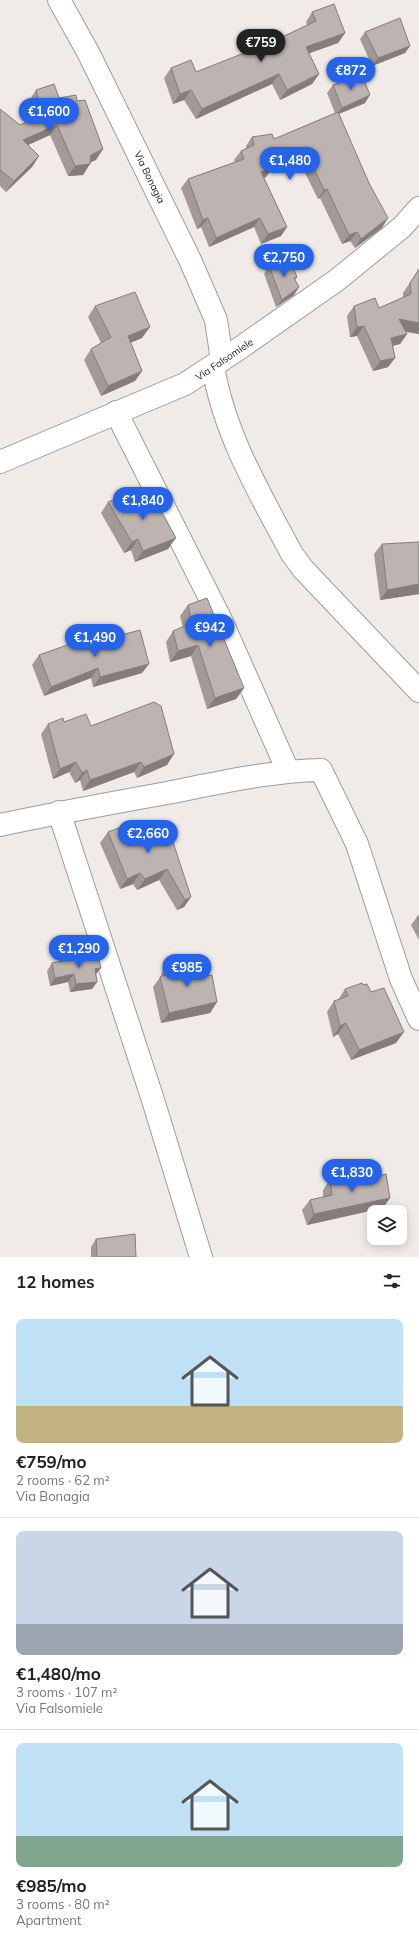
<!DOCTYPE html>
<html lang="en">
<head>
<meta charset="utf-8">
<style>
	body { margin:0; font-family:Mulish,sans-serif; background:#f6f6f6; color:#222; height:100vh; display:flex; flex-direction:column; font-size:15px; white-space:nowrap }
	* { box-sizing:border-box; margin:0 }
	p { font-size:13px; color:#767676 }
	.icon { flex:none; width:22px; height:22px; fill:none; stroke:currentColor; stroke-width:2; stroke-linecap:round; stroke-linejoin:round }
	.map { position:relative; height:1257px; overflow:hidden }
	.details { display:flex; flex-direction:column; background:#fff; flex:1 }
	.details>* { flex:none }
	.buttons { position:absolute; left:367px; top:1205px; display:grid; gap:8px }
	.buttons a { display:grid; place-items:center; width:40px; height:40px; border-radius:8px; background:#fff; box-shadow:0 2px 10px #0003; font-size:20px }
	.price { position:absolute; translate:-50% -34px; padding:0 9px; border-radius:14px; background:#2563eb; color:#fff; font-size:13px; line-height:26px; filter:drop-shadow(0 1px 2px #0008) }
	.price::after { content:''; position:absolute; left:50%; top:24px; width:12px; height:9px; margin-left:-6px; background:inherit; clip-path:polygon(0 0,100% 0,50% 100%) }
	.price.active { background:#222; color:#fff }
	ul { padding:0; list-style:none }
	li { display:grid; align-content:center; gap:8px; height:212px; padding:0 16px }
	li+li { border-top:1px solid #e0e0e0 }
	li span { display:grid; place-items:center; height:124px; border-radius:8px; color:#555 }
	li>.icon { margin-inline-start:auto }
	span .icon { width:72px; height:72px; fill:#fffc; stroke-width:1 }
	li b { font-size:17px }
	h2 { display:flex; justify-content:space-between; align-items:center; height:48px; padding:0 16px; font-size:17px }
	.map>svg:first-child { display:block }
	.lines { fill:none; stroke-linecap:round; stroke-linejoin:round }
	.minor-casing { stroke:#9d9d9d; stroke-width:24 }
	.minor { stroke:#fff; stroke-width:22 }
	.wall { fill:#a39a97 }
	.shaded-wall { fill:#847d7b }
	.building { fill:#bdb3b0; stroke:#847d7b }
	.labels { text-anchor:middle; stroke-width:3; stroke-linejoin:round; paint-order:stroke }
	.street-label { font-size:10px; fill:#202020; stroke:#fff }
</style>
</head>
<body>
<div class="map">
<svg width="419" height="1257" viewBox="0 0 419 1257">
	<rect width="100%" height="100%" fill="#f0ebe7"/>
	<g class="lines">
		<g class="minor-casing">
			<path id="minor" d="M59 0 89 54 191 262 216 320 222 360
				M213 366C224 434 260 494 292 554L303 569 419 691
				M116 412 221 620 288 771
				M0 462 185 384 240 348 337 280 402 227 419 208
				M59 812 153 1100 201 1257
				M0 825C56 813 112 803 167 793 218 783 269 771 321 770L357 844 401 979 419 1019"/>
		</g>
		<use href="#minor" class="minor"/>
	</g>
	<path class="wall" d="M312 12 345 33 338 43 309 53 319 74 312 84 280 100 272 84 196 119 184 100 173 104 164 78 171 68 196 72 244 55 307 25 306 22Z
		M365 32 410 46 405 53 372 66 360 39Z
		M333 85 365 103 339 114 382 228 355 248 350 241 342 244 320 198 318 199 298 159 272 168 266 177 264 178 287 227 281 236 261 244 254 227 209 247 201 227 197 229 181 188 188 179 235 162 234 160 241 151 246 148V146L252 137 274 139 335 113 327 93Z
		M36 90 59 98 77 101 96 160 90 162 83 175 68 176 50 135 28 145 39 156 32 167 6 192 0 186V109L20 125 34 120 29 101Z
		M269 266 297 277 295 280 299 287 294 295 276 307 264 274Z
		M419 269V334L406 332 407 334 400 344 392 346 395 358 388 367 373 371 357 336 350 337 347 316 354 306 379 308 403 297V293Z
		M95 306 142 338 130 343 142 371 135 381 101 396 84 360 91 349 101 343 88 317Z
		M108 502 168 549 135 562 131 550 124 553 101 513Z
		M382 544 419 594 380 600 374 554Z
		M188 605 244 688 236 699 207 709 191 656 170 662 166 642 173 631 183 627 180 616Z
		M72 648 142 673 93 687 91 678 44 696 32 665 39 655Z
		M64 722 91 726 167 765 137 778 134 772 83 791 80 780 75 783 69 772 53 779 41 734 48 724Z
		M140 830 191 897 184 907 177 910 159 880 137 890 133 884 120 889 100 843 108 832Z
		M419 916V940L411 925 417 917Z
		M52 963 101 968 96 974 97 982 92 989 70 992 68 982 50 986 47 971Z
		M168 963 183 969 196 977 217 1002 210 1013 161 1023 153 987 161 976V974Z
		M363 985 371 992 396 1043 351 1060 338 1034 333 1037 327 1012 334 1001 338 1000 345 989Z
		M330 1179 359 1180 390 1198 383 1208 307 1225 302 1210 310 1200 323 1197V1190Z
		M96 1239 136 1257H91V1247Z"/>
	<path class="shaded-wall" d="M345 33 338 43 299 57 306 47Z
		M410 46 405 53 372 66 378 58Z
		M279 74 272 84 196 119 202 109Z
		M319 74 312 84 280 100 287 90Z
		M191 90 184 100 173 104 180 94Z
		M370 95 365 103 336 115 342 108Z
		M57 125 50 135 15 151 23 140Z
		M103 149 96 160 86 164H90L83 175 68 176 75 166 91 155Z
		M305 149 298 159 272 168 266 177 255 182 269 162Z
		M39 156 32 167 6 192 14 181Z
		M327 189 320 198 318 199 324 190Z
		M208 218 201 227 197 229 203 220Z
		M260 218 254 227 209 247 216 238Z
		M388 218 382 228 355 248 361 239Z
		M287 227 281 236 261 244 268 234Z
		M357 232 350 241 342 244 349 235Z
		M299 287 294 295 276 307 282 300Z
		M399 319 419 323V334L392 329Z
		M364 326 357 336 350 337 357 327Z
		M150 327 142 338 120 347 128 336Z
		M407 334 400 344 384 348 391 338Z
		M395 358 388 367 373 371 380 361Z
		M142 371 135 381 101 396 108 386Z
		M176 538 168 549 135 562 143 551Z
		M138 539 131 550 124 553 132 542Z
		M419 584V594L380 600 387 590Z
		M198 645 191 656 170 662 178 651Z
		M149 664 142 673 93 687 100 677Z
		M98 668 91 678 44 696 51 687Z
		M244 688 236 699 207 709 215 698Z
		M174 754 167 765 137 778 144 767Z
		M76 762 69 772 53 779 60 769Z
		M141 762 134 772 83 791 90 780Z
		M87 770 80 780 75 783 82 773Z
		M167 869 159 880 137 890 145 879Z
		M140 873 133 884 120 889 127 879Z
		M191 897 184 907 177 910 185 900Z
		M101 968 95 975V969Z
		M74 974 68 982 50 986 55 978Z
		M97 982 92 989 70 992 76 984Z
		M217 1002 210 1013 161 1023 169 1013Z
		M346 1023 338 1034 333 1037 340 1026Z
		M404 1032 396 1043 351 1060 359 1050Z
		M390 1198 383 1208 307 1225 314 1214Z"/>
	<path class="building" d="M334 4 345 33 306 47 319 74 287 90 279 74 202 109 191 90 180 94 171 68 191 60 196 72 244 53V55L316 21 312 12Z
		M400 18 410 46 378 58 365 32Z
		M362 75 370 95 342 108 333 85Z
		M54 84 59 98 76 95 77 101 85 100 103 149 91 155 90 164 75 166 57 125 23 140 39 156 14 181 0 170V109L20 125 43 116 36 90Z
		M338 112 369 183 388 218 361 239 357 232 349 235 327 189 324 190 305 149 269 162 272 168 261 172 287 227 268 234 260 218 216 238 208 218 203 220 188 179 244 159 241 151 254 145 252 137 272 134 274 139Z
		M289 258 297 277 294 278 299 287 282 300 269 266Z
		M419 269V323L399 319 407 334 391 338 395 358 380 361 364 326 357 327 354 306 375 298 379 308 411 294 410 283Z
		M135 292 150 327 128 336 142 371 108 386 91 349 111 337 95 306Z
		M131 493 138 502 153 496 176 538 143 551 138 539 132 542 108 502Z
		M418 542H419V584L387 590 382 544Z
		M207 598 244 688 215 698 198 645 178 651 173 631 192 623 188 605Z
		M140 630 149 664 100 677 98 668 51 687 39 655 70 644 72 648Z
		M154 702 161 706 174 754 144 767 141 762 90 780 87 770 82 773 76 762 60 769 48 724 63 718 64 722 86 714 91 726Z
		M137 821 140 830 154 823 164 842 172 839 191 897 185 900 167 869 145 879 140 873 127 879 108 832Z
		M419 916V922L417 917Z
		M98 955 101 968 95 969 97 982 76 984 74 974 55 978 52 963Z
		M182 961 183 969 195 967 196 977 212 975 217 1002 169 1013 160 977 168 974V963Z
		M362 983 363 985 367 984 371 992 384 988 404 1032 359 1050 346 1023 340 1026 334 1001 348 996 345 989Z
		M356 1174 359 1180 386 1174 390 1198 314 1214 310 1200 332 1195 330 1179Z
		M135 1234 136 1257H97L96 1239Z"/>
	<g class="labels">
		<g class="street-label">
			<text transform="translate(150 177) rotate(64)" y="4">Via Bonagia</text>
			<text transform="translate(224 359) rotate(-34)" y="4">Via Falsomiele</text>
		</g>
	</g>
</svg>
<div class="buttons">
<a><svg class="icon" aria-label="layers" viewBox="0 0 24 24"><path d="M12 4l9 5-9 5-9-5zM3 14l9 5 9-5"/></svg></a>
</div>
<b class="price active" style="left:261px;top:63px">€759</b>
<b class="price" style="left:351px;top:91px">€872</b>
<b class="price" style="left:49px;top:132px">€1,600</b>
<b class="price" style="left:290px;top:181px">€1,480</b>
<b class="price" style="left:284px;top:278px">€2,750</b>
<b class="price" style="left:143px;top:521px">€1,840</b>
<b class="price" style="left:210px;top:648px">€942</b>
<b class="price" style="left:95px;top:658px">€1,490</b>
<b class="price" style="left:148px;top:854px">€2,660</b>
<b class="price" style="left:79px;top:969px">€1,290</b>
<b class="price" style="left:187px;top:988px">€985</b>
<b class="price" style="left:352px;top:1193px">€1,830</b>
</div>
<section class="details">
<h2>12 homes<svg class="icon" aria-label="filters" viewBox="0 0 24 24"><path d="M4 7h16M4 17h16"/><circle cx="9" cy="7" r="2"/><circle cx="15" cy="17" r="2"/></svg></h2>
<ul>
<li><span style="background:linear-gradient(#bfe0f5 70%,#c2b280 0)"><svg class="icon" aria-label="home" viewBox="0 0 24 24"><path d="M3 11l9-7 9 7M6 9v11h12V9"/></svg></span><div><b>€759/mo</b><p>2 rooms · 62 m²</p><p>Via Bonagia</p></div></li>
<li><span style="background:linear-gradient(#c9d6e8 75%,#9aa5b1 0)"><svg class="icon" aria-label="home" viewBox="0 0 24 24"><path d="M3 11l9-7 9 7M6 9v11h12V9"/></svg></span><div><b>€1,480/mo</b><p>3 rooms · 107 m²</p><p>Via Falsomiele</p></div></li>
<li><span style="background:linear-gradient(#bfe0f5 75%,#7fa58c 0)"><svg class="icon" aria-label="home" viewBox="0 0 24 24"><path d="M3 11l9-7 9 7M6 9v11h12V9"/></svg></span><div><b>€985/mo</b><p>3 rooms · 80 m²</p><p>Apartment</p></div></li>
</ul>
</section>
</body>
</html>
